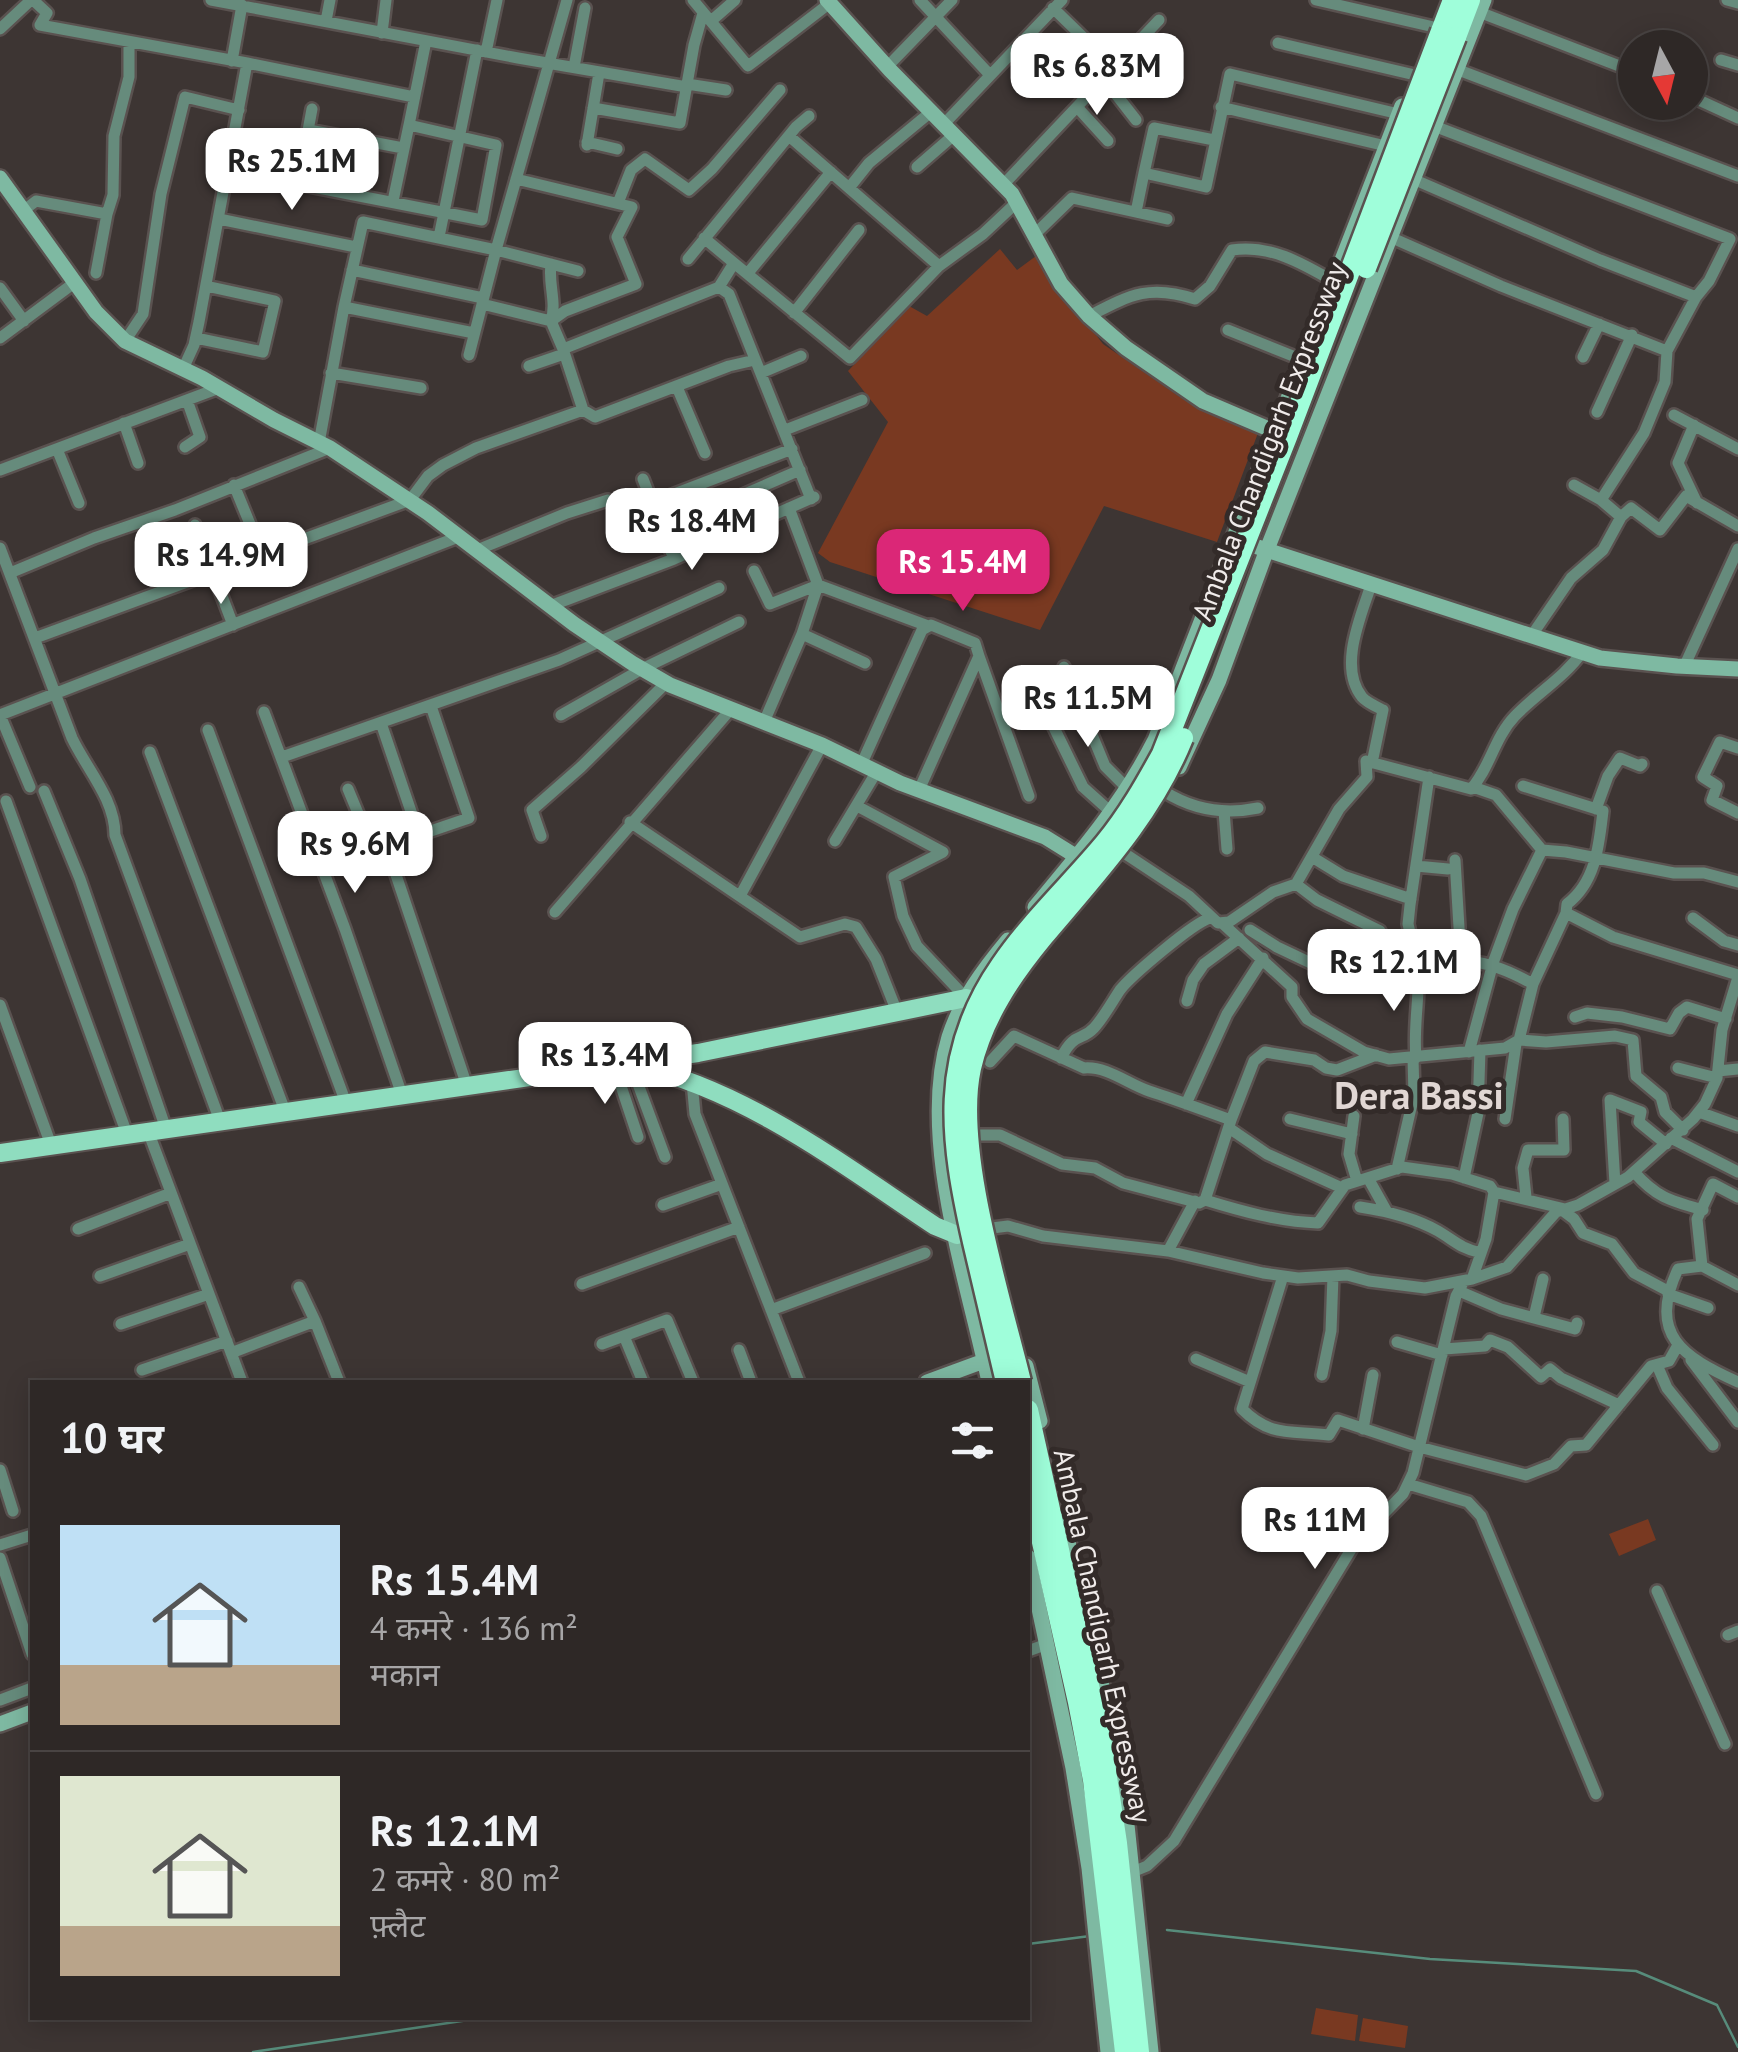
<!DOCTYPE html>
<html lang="hi">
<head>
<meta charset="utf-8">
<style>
	body { margin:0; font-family:"PT Sans","Noto Sans Devanagari",sans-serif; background:#36302e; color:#f1f3f6; height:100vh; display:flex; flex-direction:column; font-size:38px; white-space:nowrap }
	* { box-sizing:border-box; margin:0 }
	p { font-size:32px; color:#a7a6a7 }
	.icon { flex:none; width:55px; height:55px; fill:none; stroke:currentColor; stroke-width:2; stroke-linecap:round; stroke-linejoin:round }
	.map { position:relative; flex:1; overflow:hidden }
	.details { position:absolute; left:30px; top:1380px; width:1000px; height:640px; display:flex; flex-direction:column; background:#2e2826; border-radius:0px; box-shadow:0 5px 25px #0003,0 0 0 2px #494443 }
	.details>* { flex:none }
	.needle { width:65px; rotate:173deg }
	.buttons { position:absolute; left:1618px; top:30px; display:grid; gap:20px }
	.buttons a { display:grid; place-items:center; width:90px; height:90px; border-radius:50%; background:#2e2826; box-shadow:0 5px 25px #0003,0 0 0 2px #494443; font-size:50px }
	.price { position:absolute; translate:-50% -85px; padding:0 22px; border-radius:20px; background:#fff; color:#222; font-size:32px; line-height:65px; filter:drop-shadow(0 2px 5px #0008) }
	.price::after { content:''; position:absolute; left:50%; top:60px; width:30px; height:22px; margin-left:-15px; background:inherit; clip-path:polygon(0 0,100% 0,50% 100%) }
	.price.active { background:#db2777; color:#fff }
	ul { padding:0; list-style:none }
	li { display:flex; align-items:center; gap:30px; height:250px; padding:0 30px }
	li+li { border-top:2px solid #494443 }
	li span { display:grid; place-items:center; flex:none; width:280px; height:200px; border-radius:0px; color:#555 }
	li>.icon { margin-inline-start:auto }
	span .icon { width:120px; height:120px; fill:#fffc; stroke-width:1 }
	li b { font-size:42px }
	h2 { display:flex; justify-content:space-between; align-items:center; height:120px; padding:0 30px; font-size:42px }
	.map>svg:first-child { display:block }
	.green { fill:#793921 }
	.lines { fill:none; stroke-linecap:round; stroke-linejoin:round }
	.stream { stroke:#578c7b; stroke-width:2.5 }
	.street-casing { stroke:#5a5250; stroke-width:16 }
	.secondary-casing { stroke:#5a5250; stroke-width:20 }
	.primary-casing { stroke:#5a5250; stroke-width:22 }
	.highway-casing { stroke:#5a5250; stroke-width:25 }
	.street { stroke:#668b7c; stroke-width:11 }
	.secondary { stroke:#7eb9a2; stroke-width:15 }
	.primary { stroke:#8fddbf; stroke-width:18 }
	.highway { stroke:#9ffeda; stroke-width:20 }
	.highway-bridge-casing { stroke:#5a5250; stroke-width:25; stroke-linecap:butt }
	.highway-bridge { stroke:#9ffeda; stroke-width:20 }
	.labels { text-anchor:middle; stroke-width:10; stroke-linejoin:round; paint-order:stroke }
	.street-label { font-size:28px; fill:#f0ebea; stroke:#332b29 }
	.district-label { font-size:38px; font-weight:bold; fill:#e1d7d4; stroke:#332b29 }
</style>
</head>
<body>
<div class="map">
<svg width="1738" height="2052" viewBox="0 0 1738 2052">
	<rect width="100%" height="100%" fill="#3d3533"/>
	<path class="green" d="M1000 249 1017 270 1036 256 1103 344 1186 401 1258 433 1217 542 1104 506 1040 630 830 562 818 553 888 422 848 371 909 306 927 316Z
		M1648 1519 1656 1540 1619 1556 1609 1534Z
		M1316 2008 1358 2015 1355 2041 1311 2034Z
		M1363 2018 1408 2026 1405 2048 1359 2041Z"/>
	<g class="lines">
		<path class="stream" d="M1167 1930 1430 1959 1636 1971 1717 2005 1738 2047
			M1028 1944 1090 1936
			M253 2052 482 2018"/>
		<g class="street-casing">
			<path id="street" d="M33 0 47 13 40 25 247 63
				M211 0 518 58 687 87
				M567 0 496 250 578 271
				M693 0 748 66 830 3
				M920 0 990 75
				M1316 0 1434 27
				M1727 0 1738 3
				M1053 8 1089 43 1110 73
				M1479 12 1635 72
				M326 21 330 0
				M711 21 735 0
				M0 29 31 0
				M382 33 386 0
				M1278 43 1415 75
				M1658 43 1673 48
				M486 52 497 0
				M1690 53 1695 54
				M1721 60 1738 65
				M232 61 242 5
				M574 67 585 8
				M887 67 952 0
				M1456 69 1738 176
				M1104 79 1136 120
				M687 84 726 90
				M1690 96 1738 118
				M1221 107 1386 146
				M593 108 680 123 694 45 703 13
				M1078 108 1108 141
				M312 109 298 184 482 220 496 145 409 125 426 41
				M944 124 1062 0
				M1434 126 1730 239 1709 281 1696 297
				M309 130 403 148
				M789 136 939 266
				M1214 140 1154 128 1144 173 1206 187 1230 74 1399 114
				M587 142 617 149
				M587 145 599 73
				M917 167 955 134
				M516 179 632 207 617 237 636 284 565 311 551 321C557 302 548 284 551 264
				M1413 179 1600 260 1696 297 1667 351 1665 382 1644 433 1601 500
				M1003 185 1159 20
				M849 188 869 163 932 111
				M393 201 409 125
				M618 203 631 170 645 159 689 190 712 169 780 90
				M23 211 36 201 107 214 113 195 114 136 129 77V42
				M1136 212 1144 173
				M219 219 356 247
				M1033 236 1072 198 1167 219
				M439 237 477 50
				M1390 237 1501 286 1667 351
				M704 238 734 263
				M688 259 796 127 809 116
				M352 270 483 298
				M96 273 107 214
				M748 273 831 172
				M0 288 24 321
				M482 304 551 321 563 349
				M344 307 363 222 496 250 469 355
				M794 313 859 230
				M1089 316C1130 295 1149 284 1195 299L1210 286 1232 250C1269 244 1302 263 1333 281
				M1228 330 1303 360
				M0 338 74 283
				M196 338 263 352 275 301 206 286
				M125 341 143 314 161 194 185 97 239 110
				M1583 357 1599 324
				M529 366 564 354
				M183 369 194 345 199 322 247 63 414 97
				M331 373 421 388
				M761 373 801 356
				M677 387 705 453
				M583 410 563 349 719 287
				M1597 412 1632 335
				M1674 415 1738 449
				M124 423 138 463
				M1694 425 1678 463 1697 503
				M785 430 862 400
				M319 443 344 307 474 333
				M185 447 200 437 187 400
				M57 449 79 503
				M0 470 219 388
				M643 479 674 559
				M234 485 250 524
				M1574 485 1601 500 1621 517
				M811 499 729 294 719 287 734 263 850 358 939 266 983 234 1016 203
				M651 503 792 449
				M195 525 233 625
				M662 530 800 470
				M0 548 72 738C86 768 115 799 115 835L220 1121
				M477 550 567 513 608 500
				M754 571 770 604 818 585 928 626
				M10 573 94 538 175 510 330 448
				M1371 585C1361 616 1338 667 1362 697 1366 702 1377 707 1383 710L1372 763
				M550 606 674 559 814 497
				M802 634 865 663
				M1532 635 1571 578 1603 550 1621 517 1631 508 1660 530 1686 496 1738 526
				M35 638 410 500 428 476 443 465 476 448 583 410 595 417 729 366 755 360
				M979 656 1029 796
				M1064 667 1105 766 1128 789
				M1684 667 1738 549
				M1042 703 1083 787 1112 813
				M264 712 345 929 402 1095
				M0 715 458 537
				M0 715 30 787
				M561 715 642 669 739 622
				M764 722 802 634 818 585 789 508
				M381 723 419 835 388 851
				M208 730 346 1103
				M1738 748 1720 742 1703 777 1717 786 1712 800 1738 813
				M150 752 285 1111
				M282 757 559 660 719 588
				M862 763 922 630 931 625 975 643 979 656 919 790
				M1473 787 1496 795 1542 850
				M348 789 372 847 388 851 467 1086
				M44 791 80 879 166 1129
				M1165 792C1194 810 1224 815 1258 808
				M6 801 127 1134
				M857 806 943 852 894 877 903 916 917 946 966 998
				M1596 809 1608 776 1620 758 1640 766 1642 764
				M1224 811 1227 849
				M630 822 800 937 845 924 856 927 876 959 897 1012
				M419 835 469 818 431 706
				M541 836 532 810 581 767 666 683
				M835 841 877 771
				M1124 853 1189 896 1218 923 1229 922 1273 892 1296 884 1339 809 1367 777 1366 761 1471 789C1490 768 1494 738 1515 716 1537 693 1564 678 1583 651
				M1312 857 1343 876 1411 899
				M1455 860 1461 961
				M1416 866 1448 869
				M323 869 378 849
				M1296 884 1317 900 1380 931
				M740 896 822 745
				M555 912 731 709
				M1566 913 1613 937 1738 975
				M1693 918 1724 941 1738 945
				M1222 923 1292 987V997L1307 1019 1364 1052 1389 1059 1505 1048 1519 1040 1546 1042 1615 1036 1633 1040 1636 1076 1661 1097 1665 1112 1683 1130
				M1250 930 1277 947 1336 975 1345 970 1407 972 1411 937 1408 924 1410 905 1429 777
				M1407 968C1462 957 1485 957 1533 984L1566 913 1567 904C1596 882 1599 845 1603 811L1523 786
				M1187 1001 1193 980 1204 964 1239 938
				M0 1005 51 1145
				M1575 1017 1587 1013 1622 1017 1670 1029 1679 1013 1687 1007 1726 1019
				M1519 1040 1533 984
				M1469 1052 1493 963 1513 909 1542 850 1566 852 1674 873H1704L1738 882
				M1061 1058C1075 1031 1081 1042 1094 1028 1104 1017 1112 1002 1120 990 1131 976 1193 923 1210 918
				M1416 1058C1413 1026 1420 998 1418 966
				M990 1062 1014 1036 1084 1068C1107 1066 1128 1084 1149 1091 1177 1100 1203 1110 1231 1120L1205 1200
				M614 1065 638 1137
				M635 1065 638 1084 665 1157
				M1678 1068 1717 1078
				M1718 1071 1738 1069
				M692 1082 695 1114 799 1382
				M1186 1104 1227 1014 1263 958
				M1699 1112 1738 1126
				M1354 1116 1349 1154 1357 1181
				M1290 1119 1352 1134
				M1505 1119 1516 1044
				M1231 1120 1254 1061 1265 1052 1314 1060 1326 1068 1337 1070 1376 1055
				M1229 1128 1267 1154 1342 1188
				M148 1131 242 1382
				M974 1135H1000L1062 1164 1095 1168 1123 1183 1199 1203 1205 1200C1241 1211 1280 1222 1318 1223L1345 1185 1402 1167 1452 1174 1490 1186 1494 1192 1565 1209
				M1671 1138 1738 1172
				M1397 1169 1414 1095 1413 1058
				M1634 1172C1657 1198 1671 1201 1703 1210
				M1368 1178 1387 1212
				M1464 1178 1478 1113 1480 1050
				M1615 1184 1610 1100 1641 1112 1639 1122 1666 1144
				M1526 1197 1523 1168 1528 1150H1564L1563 1119
				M1738 1197 1713 1184 1697 1219 1702 1266 1738 1285
				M663 1205 722 1184
				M1360 1207C1387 1211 1413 1217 1438 1231 1455 1241 1460 1248 1481 1253
				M1562 1210 1574 1219 1583 1233 1612 1244 1634 1273 1668 1291
				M992 1228 1008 1226 1043 1236 1168 1251 1263 1273 1298 1278 1347 1275 1369 1281 1425 1288 1472 1279 1507 1267 1556 1212 1578 1205 1628 1177 1693 1119 1705 1104 1717 1078 1722 1030 1738 977
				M78 1229 171 1193
				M1168 1251 1195 1201
				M1702 1266 1678 1269C1647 1335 1683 1357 1738 1382
				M100 1276 190 1244
				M1283 1276 1242 1409C1271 1438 1292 1430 1329 1435L1338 1420 1419 1447 1526 1475 1554 1464 1571 1446 1586 1445 1651 1366 1669 1361 1678 1345
				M1472 1279 1486 1239 1494 1192
				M582 1284 739 1227
				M1459 1291 1501 1309 1575 1329 1577 1323
				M1668 1294 1708 1308
				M771 1310 925 1253
				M1534 1317 1543 1279
				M315 1321 339 1382
				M121 1324 209 1294
				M624 1336 643 1382
				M1397 1342 1442 1355
				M602 1344 667 1320 693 1382
				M1444 1349 1485 1346 1490 1340 1508 1347 1541 1377 1550 1369 1561 1378 1619 1405
				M739 1350 751 1382
				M231 1353 315 1321 299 1287
				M1196 1359 1250 1382
				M1691 1360 1738 1422
				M1657 1365 1667 1388 1713 1445
				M142 1370 227 1341
				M1322 1375 1331 1331 1333 1276
				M1363 1429 1373 1375
				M0 1470 13 1511
				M1408 1484 1468 1502 1481 1516 1596 1794
				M0 1545 32 1535
				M0 1558 32 1654
				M1657 1591 1725 1744
				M1728 1635 1738 1631
				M1028 1651 1047 1644
				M0 1700 32 1688
				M1125 1875 1147 1866 1174 1841 1355 1543 1403 1494 1413 1473 1456 1296 1464 1281"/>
		</g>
		<g class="secondary-casing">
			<path id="secondary" d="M827 0 890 70 1012 194 1061 284 1089 316 1126 348 1203 401 1283 435
				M0 178 96 312 125 341 202 378 274 420 330 448 428 513 574 624 632 663 670 685 822 745 900 783 1045 837 1082 860
				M1236 540 1600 658 1677 666 1738 669
				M1179 767 1219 680 1266 552 1484 0
				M1035 907C1080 853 1123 803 1155 740L1402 106
				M1026 1366 1040 1421
				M927 1382 984 1361
				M989 1382C968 1281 918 1138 949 1037 961 1000 983 970 1008 940
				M1063 1521 1102 1686 1125 1806 1151 2052
				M1028 1557 1073 1768 1089 1868 1108 2052
				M0 1724 32 1712"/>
		</g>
		<g class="primary-casing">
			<path id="primary" d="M638 1066C747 1091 843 1165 935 1226L957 1235 982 1230
				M0 1153 698 1053 966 998 990 1007"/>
		</g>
		<g class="highway-casing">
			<path id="highway" d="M1441 31 1453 0
				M1456 37 1470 0
				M1028 1410 1102 1744 1117 1843 1139 2052
				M1028 1480 1078 1702 1093 1780 1125 2052"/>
		</g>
		<use href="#street" class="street"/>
		<use href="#secondary" class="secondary"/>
		<use href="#primary" class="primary"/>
		<use href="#highway" class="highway"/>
		<g class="highway-bridge-casing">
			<path id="highway-bridge" d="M1366 268 1456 37
				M1006 1382C995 1336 984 1289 973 1242 950 1140 938 1056 1001 965 1031 921 1071 884 1105 843 1128 815 1145 785 1162 754L1287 437 1441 31
				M1021 1382C1001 1299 953 1150 971 1068 983 1017 1011 976 1044 936 1097 873 1152 815 1183 738"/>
		</g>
		<use href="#highway-bridge" class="highway-bridge"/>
	</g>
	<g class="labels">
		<g class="street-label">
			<text transform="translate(1269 441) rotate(-69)" y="10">Ambala Chandigarh Expressway</text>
			<text transform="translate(1103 1636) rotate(78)" y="10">Ambala Chandigarh Expressway</text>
		</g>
		<g class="district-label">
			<text x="1419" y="1109">Dera Bassi</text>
		</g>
	</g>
</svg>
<div class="buttons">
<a><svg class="needle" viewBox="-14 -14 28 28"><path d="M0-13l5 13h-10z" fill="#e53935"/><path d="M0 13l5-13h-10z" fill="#a7a6a7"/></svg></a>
</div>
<b class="price" style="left:1097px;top:118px">Rs 6.83M</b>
<b class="price" style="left:292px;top:213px">Rs 25.1M</b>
<b class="price" style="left:692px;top:573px">Rs 18.4M</b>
<b class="price" style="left:221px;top:607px">Rs 14.9M</b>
<b class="price active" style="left:963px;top:614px">Rs 15.4M</b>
<b class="price" style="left:1088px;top:750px">Rs 11.5M</b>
<b class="price" style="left:355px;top:896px">Rs 9.6M</b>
<b class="price" style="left:1394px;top:1014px">Rs 12.1M</b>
<b class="price" style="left:605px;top:1107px">Rs 13.4M</b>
<b class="price" style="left:1315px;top:1572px">Rs 11M</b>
<section class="details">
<h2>10 घर<svg class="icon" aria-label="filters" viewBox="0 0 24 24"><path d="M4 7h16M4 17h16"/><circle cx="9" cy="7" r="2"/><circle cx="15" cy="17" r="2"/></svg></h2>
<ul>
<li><span style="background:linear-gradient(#bfe0f5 70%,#b9a48a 0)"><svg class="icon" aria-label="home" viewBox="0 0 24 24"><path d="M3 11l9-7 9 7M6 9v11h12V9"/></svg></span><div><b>Rs 15.4M</b><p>4 कमरे · 136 m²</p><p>मकान</p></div></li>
<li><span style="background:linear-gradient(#dfe7d0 75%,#b9a48a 0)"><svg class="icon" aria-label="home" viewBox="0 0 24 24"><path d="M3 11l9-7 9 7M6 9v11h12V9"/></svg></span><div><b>Rs 12.1M</b><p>2 कमरे · 80 m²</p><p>फ़्लैट</p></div></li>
</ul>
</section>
</div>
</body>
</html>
